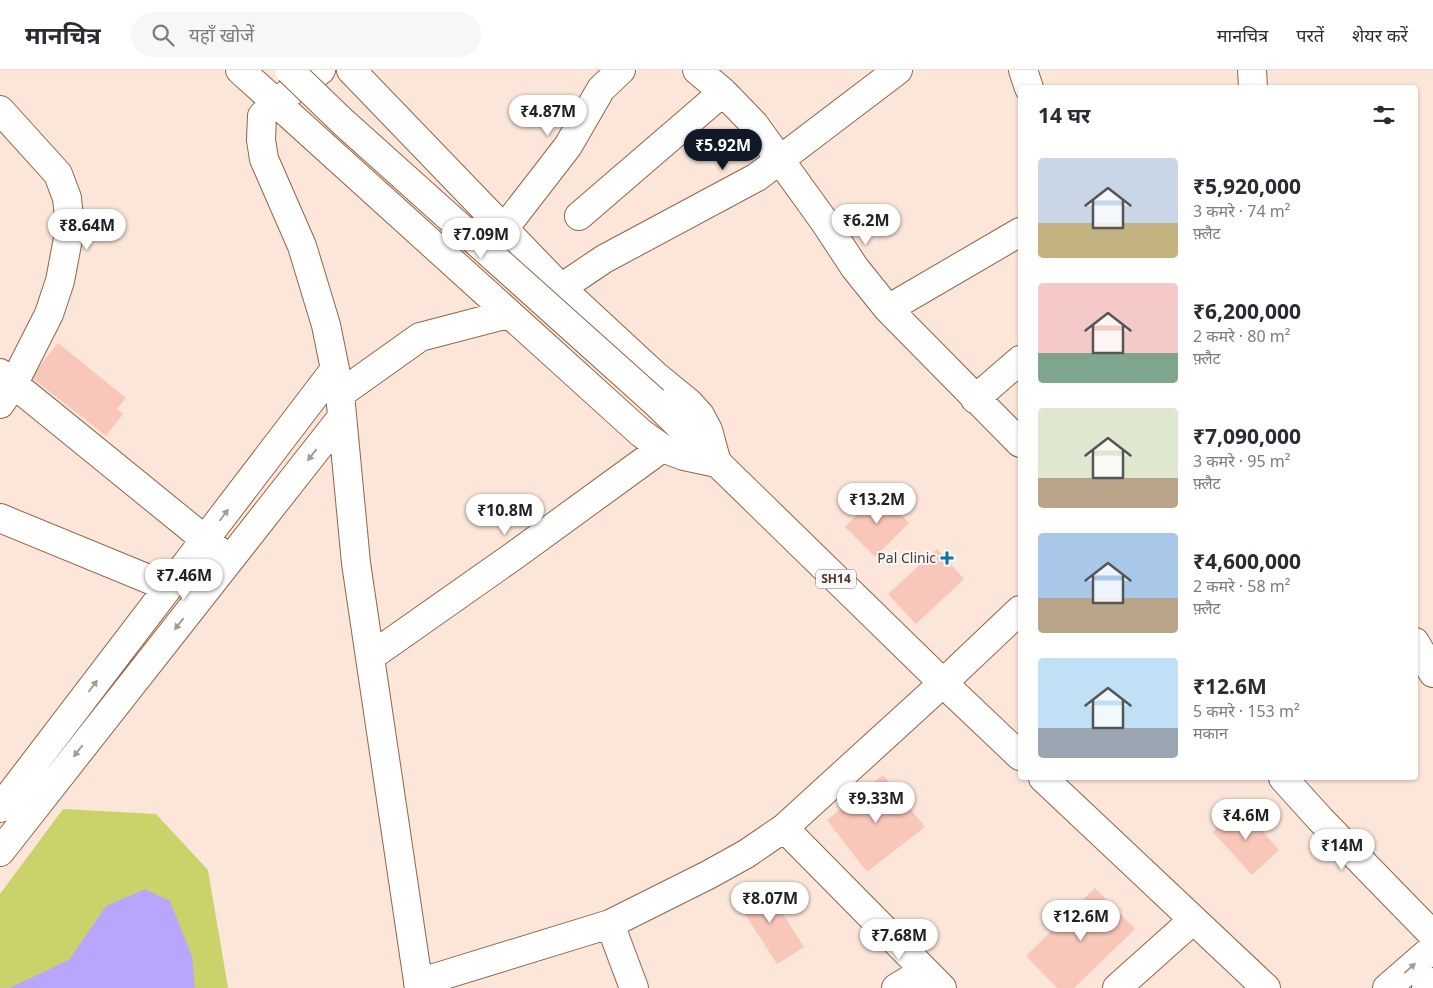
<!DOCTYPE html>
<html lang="hi">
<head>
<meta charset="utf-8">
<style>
	body { margin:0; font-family:"Noto Sans","Noto Sans Devanagari",sans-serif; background:#f7f7f7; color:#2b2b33; height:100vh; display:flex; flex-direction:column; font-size:19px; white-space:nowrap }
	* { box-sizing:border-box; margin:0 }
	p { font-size:16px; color:#7c7c81 }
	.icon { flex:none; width:28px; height:28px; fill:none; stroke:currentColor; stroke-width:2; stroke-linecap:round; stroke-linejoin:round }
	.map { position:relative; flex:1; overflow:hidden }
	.drawer { position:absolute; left:1018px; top:15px; width:400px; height:695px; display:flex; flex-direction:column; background:#fff; border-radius:5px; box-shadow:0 1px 4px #0004 }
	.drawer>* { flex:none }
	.price { position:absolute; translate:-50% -42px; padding:0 11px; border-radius:18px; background:#fff; color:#222; font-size:16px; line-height:32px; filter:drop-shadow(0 1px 2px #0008) }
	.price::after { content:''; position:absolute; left:50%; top:30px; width:15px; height:11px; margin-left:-8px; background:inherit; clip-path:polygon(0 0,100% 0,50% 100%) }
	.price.current { background:#111827; color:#fff }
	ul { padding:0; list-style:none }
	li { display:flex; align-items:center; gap:15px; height:125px; padding:0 20px }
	li span { display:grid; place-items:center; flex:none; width:140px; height:100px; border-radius:5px; color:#555 }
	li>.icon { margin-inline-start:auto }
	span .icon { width:60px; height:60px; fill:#fffc; stroke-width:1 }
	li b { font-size:21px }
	h2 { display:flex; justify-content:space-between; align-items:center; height:60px; padding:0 20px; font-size:21px }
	header { display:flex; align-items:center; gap:30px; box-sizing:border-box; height:70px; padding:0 25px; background:#fff; border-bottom:1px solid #e1e1e2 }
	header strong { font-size:24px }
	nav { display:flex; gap:28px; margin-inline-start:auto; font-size:18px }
	.search { width:350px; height:45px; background:#f7f7f7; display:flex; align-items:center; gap:12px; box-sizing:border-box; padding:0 18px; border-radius:28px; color:#7c7c81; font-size:19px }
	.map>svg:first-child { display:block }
	.green { fill:#c9d369 }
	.water { fill:#b9a6fc }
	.building { fill:#f9c6ba }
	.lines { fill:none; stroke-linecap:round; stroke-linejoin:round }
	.minor-casing { stroke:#926445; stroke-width:30 }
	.major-casing { stroke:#926445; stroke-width:30 }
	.minor { stroke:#fff; stroke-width:28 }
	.major { stroke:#fff; stroke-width:28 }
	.major-bridge-casing { stroke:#926445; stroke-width:30; stroke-linecap:butt }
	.major-bridge { stroke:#fff; stroke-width:28 }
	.oneway { fill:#a69c94 }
	.poi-dot { fill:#0874a0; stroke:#f8f8f8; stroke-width:2 }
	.labels { text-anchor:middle; stroke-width:4; stroke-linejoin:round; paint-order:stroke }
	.shield { fill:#f8f8f8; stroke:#807268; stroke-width:1 }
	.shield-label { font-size:12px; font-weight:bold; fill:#4d382a }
	.poi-label { font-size:14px; fill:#4d382a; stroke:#f8f8f8; text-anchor:end }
</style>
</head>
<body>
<header>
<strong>मानचित्र</strong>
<div class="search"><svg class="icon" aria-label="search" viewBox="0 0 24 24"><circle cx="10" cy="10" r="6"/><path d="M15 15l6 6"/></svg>यहाँ खोजें</div>
<nav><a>मानचित्र</a><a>परतें</a><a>शेयर करें</a></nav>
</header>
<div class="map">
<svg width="1433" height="918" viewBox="0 0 1433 918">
	<rect width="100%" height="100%" fill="#fce6d9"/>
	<path class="green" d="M63 739 156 744 208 800 228 918H0V824Z"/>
	<path class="water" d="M145 819 170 831 192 886 195 918H9L69 890 106 836Z"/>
	<path class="building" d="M58 273 126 328 117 339 123 344 106 366 31 307Z
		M879 422 909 453 875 487 845 457Z
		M937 479 964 509 916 554 888 524Z
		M883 705 925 757 867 802 827 750Z
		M1241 737 1279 780 1252 805 1213 762Z
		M763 813 804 877 777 894 736 830Z
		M1095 818 1135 859 1074 918H1057L1026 886Z"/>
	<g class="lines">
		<g class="minor-casing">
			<path id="minor" d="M240 0 641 363 662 378 684 386 717 393 708 360 700 345 688 332 655 305 561 218 351 0
				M321 0 276 32 262 46 261 70 264 89 302 176 326 255 340 324 356 493 419 918
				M697 0 723 22 754 54 824 151 855 198 888 239 1020 373
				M1023 0 1029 18
				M1252 0 1253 18
				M0 40 58 104 67 128 70 158 60 211 49 244 13 315 0 334
				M579 146 723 22
				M503 160 568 76 601 19 621 0
				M561 218 604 189 757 107 898 0
				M888 239 1020 162
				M0 303 219 481
				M340 324 420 267 508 244
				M975 329 1020 290
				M0 448 168 517
				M1415 572 1433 603
				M370 587 515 485 662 378
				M1283 708 1320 749 1433 865
				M0 738 335 299
				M784 758 942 918
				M0 782 342 347
				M610 854 634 918
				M418 913 610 854 708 805 746 784 784 758 943 613 1020 540
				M896 918 924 901
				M1117 918 1193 850
				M1387 918 1433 878
				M1426 918 1433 912"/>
		</g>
		<g class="major-casing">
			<path id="major" d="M654 331 943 613 1020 686
				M1043 708 1266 918"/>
		</g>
		<use href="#minor" class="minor"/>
		<use href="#major" class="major"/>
		<g class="major-bridge-casing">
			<path id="major-bridge" d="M289 0 343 52 654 331"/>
		</g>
		<use href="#major-bridge" class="major-bridge"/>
	</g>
	<defs><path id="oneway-solid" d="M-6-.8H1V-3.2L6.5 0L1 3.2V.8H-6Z" transform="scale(1.25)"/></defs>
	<g class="oneway">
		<use href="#oneway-solid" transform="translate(312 385) rotate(128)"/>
		<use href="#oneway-solid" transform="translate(224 445) rotate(-53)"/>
		<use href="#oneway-solid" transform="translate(179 554) rotate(128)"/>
		<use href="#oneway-solid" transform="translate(93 616) rotate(-53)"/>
		<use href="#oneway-solid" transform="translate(78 681) rotate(128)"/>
		<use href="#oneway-solid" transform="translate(1410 898) rotate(-41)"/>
	</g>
	<path class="poi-dot" d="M944.5 480.5h5v5h5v5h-5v5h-5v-5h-5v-5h5z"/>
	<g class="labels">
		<rect class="shield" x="816" y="499.5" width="40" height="19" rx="4"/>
		<g class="shield-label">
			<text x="836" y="513">SH14</text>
		</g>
		<g class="poi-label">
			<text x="936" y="493">Pal Clinic</text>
		</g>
	</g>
</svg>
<b class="price" style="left:548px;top:67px">₹4.87M</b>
<b class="price current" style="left:723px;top:101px">₹5.92M</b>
<b class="price" style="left:866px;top:176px">₹6.2M</b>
<b class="price" style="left:87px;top:181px">₹8.64M</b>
<b class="price" style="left:481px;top:190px">₹7.09M</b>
<b class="price" style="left:877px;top:455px">₹13.2M</b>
<b class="price" style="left:505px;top:466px">₹10.8M</b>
<b class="price" style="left:184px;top:531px">₹7.46M</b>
<b class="price" style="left:876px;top:754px">₹9.33M</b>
<b class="price" style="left:1246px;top:771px">₹4.6M</b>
<b class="price" style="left:1342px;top:801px">₹14M</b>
<b class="price" style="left:770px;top:854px">₹8.07M</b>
<b class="price" style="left:1081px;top:872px">₹12.6M</b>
<b class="price" style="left:899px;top:891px">₹7.68M</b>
<section class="drawer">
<h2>14 घर<svg class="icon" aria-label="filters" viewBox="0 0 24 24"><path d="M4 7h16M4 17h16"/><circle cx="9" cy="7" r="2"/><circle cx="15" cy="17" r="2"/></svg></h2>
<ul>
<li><span style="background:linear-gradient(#c9d6e8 65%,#c2b280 0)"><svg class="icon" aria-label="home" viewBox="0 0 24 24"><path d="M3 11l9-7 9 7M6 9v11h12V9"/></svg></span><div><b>₹5,920,000</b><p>3 कमरे · 74 m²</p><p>फ़्लैट</p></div></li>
<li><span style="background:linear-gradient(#f6c9c9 70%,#7fa58c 0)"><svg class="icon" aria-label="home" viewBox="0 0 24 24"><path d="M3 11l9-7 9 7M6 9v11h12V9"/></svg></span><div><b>₹6,200,000</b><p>2 कमरे · 80 m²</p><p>फ़्लैट</p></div></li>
<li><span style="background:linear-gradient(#dfe7d0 70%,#b9a48a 0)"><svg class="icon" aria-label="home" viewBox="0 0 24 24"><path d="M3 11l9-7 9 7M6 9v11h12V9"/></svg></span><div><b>₹7,090,000</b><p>3 कमरे · 95 m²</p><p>फ़्लैट</p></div></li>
<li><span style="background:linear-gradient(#a9c7e8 65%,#b9a48a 0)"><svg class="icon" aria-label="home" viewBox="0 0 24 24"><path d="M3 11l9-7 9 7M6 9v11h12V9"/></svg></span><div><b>₹4,600,000</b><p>2 कमरे · 58 m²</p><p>फ़्लैट</p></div></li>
<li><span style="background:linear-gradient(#bfe0f5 70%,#9aa5b1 0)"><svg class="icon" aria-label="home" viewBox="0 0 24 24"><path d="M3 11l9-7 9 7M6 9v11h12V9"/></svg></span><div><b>₹12.6M</b><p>5 कमरे · 153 m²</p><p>मकान</p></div></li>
</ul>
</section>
</div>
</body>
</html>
